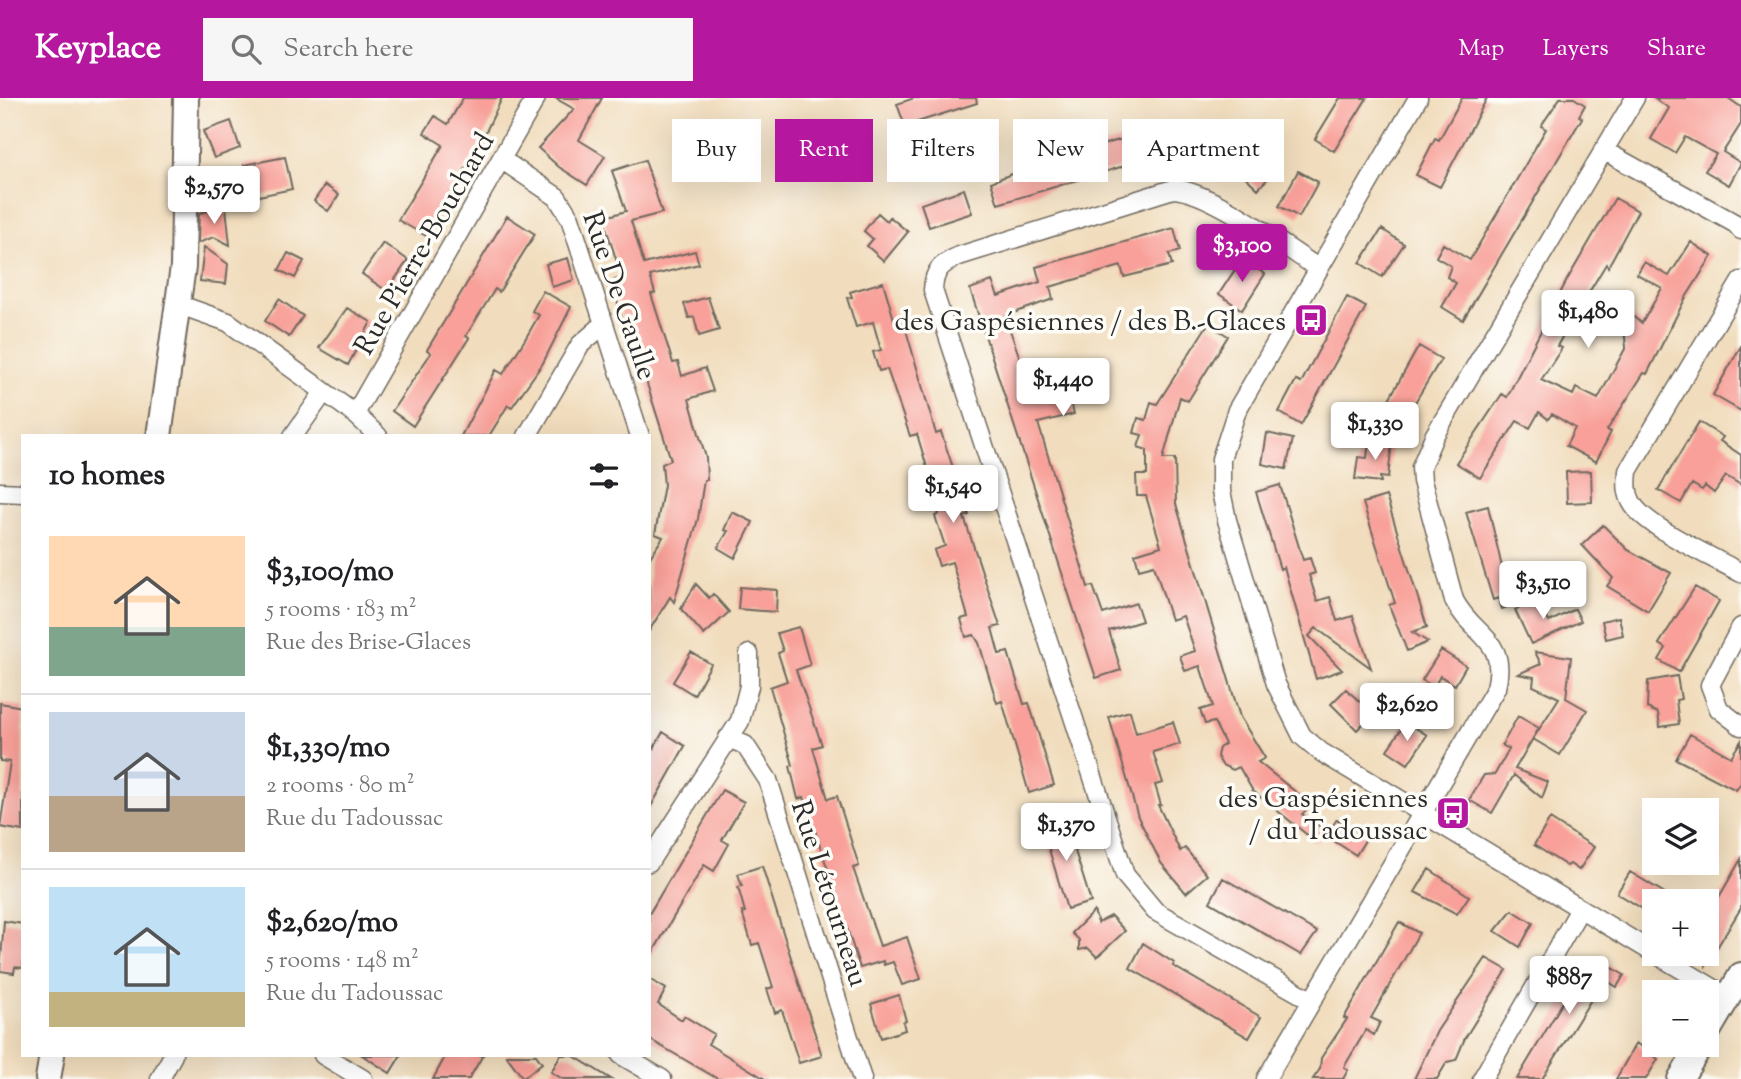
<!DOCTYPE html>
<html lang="en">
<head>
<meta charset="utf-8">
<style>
	body { margin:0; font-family:"Sorts Mill Goudy",serif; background:#f6f6f6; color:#202124; height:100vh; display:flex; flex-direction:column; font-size:26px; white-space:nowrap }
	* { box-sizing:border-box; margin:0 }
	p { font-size:23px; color:#757577 }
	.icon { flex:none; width:38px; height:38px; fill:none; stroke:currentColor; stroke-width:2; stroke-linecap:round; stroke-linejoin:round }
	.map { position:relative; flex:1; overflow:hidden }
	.panel { position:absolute; left:21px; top:336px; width:630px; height:623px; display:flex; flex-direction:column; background:#fff; border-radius:0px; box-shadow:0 7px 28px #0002 }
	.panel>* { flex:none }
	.banner { position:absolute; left:672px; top:21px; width:665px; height:63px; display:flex; gap:14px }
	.tools { position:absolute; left:1642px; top:700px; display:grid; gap:14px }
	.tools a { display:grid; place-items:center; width:77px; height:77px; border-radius:0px; background:#fff; box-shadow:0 7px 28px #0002; font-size:35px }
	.price { position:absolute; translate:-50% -60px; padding:0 16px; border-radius:7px; background:#fff; color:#222; font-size:23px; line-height:46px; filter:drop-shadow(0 2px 4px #0008) }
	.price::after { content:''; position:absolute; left:50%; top:42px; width:21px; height:16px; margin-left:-10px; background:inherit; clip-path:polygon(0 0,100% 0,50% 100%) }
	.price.selected { background:#b5179e; color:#fff }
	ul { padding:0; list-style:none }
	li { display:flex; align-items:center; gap:21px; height:175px; padding:0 28px }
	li+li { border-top:2px solid #e0e0e0 }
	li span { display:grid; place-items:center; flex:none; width:196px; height:140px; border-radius:0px; color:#555 }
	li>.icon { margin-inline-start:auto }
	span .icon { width:84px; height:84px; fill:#fffc; stroke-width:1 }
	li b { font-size:30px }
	h2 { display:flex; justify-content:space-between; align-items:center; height:84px; padding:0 28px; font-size:30px }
	.tag { padding:0 24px; border-radius:0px; background:#fff; box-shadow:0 7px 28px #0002; font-size:24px; line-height:63px }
	.tag.selected { background:#b5179e; color:#fff }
	header { display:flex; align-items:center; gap:42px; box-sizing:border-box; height:98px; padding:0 35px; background:#b5179e; color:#fff }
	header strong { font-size:33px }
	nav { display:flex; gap:38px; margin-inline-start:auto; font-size:24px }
	.search { width:490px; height:63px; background:#f6f6f6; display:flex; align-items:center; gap:18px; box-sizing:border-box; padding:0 24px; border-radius:0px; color:#757577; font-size:26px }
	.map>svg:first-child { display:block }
	.building { fill:#f8a099 }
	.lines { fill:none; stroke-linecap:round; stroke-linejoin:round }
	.street-casing { stroke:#70695e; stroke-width:21 }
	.secondary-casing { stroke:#70695e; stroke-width:28 }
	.street { stroke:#fff; stroke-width:18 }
	.secondary { stroke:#fff; stroke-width:24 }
	.labels { text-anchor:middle; stroke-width:7; stroke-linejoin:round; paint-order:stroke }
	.street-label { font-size:28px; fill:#2b2b2b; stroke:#fdfcf7 }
	.poi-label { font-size:28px; fill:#2b2b2b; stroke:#fdfcf7; text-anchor:end }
</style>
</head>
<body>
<header>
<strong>Keyplace</strong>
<div class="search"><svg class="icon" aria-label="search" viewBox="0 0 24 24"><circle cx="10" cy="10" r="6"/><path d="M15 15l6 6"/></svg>Search here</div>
<nav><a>Map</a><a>Layers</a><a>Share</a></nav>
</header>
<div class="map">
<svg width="1741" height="981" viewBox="0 0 1741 981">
	<rect width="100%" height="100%" fill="#fdfcf7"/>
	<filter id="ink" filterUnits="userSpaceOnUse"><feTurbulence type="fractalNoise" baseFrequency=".0143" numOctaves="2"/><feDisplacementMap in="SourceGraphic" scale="14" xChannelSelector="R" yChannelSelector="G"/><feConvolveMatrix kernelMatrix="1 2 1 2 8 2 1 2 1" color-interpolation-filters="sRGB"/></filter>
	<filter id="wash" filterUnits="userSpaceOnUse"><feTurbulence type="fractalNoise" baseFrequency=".00686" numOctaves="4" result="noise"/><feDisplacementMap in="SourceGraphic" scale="28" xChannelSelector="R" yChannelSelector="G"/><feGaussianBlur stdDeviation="1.57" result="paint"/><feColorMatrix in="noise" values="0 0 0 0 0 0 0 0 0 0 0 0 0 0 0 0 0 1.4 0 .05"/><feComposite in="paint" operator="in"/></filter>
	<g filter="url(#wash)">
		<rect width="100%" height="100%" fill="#f1ddbd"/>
		<g id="blocks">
			<path class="building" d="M463 0H502L480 46 426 138 398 122 443 47 424 35 435 18 448 26Z
				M555 0H602L579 42 605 58 587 87 559 69 538 50 574 11Z
				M914 0H976L977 5 905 28 897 6Z
				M1340 0H1367L1334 53 1315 41Z
				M1462 0H1487L1440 89 1416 77 1435 40 1439 42Z
				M1560 0H1574L1585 7 1579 18 1582 20 1463 222 1442 209 1456 185 1447 179 1451 168 1436 159 1443 146 1470 162 1546 31 1541 28Z
				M1653 0H1728L1741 9V26L1723 54 1741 65 1729 87 1705 73 1716 56 1685 39 1675 55 1651 41 1669 10Z
				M231 23 240 50 214 60 203 33Z
				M1167 27 1168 35 1197 33 1198 29 1232 42 1222 68 1178 51 1179 61 1134 65 998 106 991 84 1032 68 1139 36 1138 33 1150 32V29Z
				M1249 54 1272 76 1258 91 1235 69Z
				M285 59 292 91 245 101 241 83 248 82 244 67Z
				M645 62 662 115 631 123 644 166 695 153 699 166 650 178 655 195 651 196 673 265 678 264 682 278 705 270 713 293 689 301 706 360 707 382H704L698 421 674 504 670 499 649 533V461L663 439 655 436 664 387 662 366 671 362 641 267 635 268 629 247 614 191 618 190 615 182 622 180 603 120 626 113 612 73Z
				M1298 73 1318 84 1299 119 1279 108Z
				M325 87 339 97 328 113 314 103Z
				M964 91 972 115 929 129 921 106Z
				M1615 100 1638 113 1608 169 1606 166 1585 201 1612 216 1605 228 1577 213 1557 248 1562 250 1541 282 1573 297 1576 290 1598 301 1626 249 1622 211 1642 225 1662 190 1637 176 1644 164 1669 178 1691 144 1712 158 1685 201 1647 276 1644 275 1607 332 1611 334 1596 364 1566 348 1575 330 1552 316 1548 321 1539 314 1530 330 1517 323 1480 380 1456 365 1502 296 1507 299 1567 182Z
				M226 109 230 147 214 139 198 145 199 115Z
				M878 115 887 123 890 119 908 134 884 163 867 148 873 141 864 133Z
				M507 118 535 136 499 194 495 191 466 238 469 240 413 328 392 313 431 255 427 252Z
				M1174 130 1180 153 1169 156 1172 167 1124 179 1121 168 1050 189 1053 201 1005 218 1024 272 1021 273 1030 304 1068 294 1074 316 1038 325 1088 489 1093 488 1103 516 1136 505 1142 523 1109 533 1121 572 1096 580 970 191 992 183 998 198 1040 184 1036 169Z
				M1382 131 1404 146 1382 179 1360 165Z
				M383 145 408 162 387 193 362 176Z
				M204 149 228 166 226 186 200 183Z
				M288 155 304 163 295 180 279 172Z
				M568 160 574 182 552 189 546 166Z
				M1242 161 1265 176 1242 212 1219 196Z
				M883 184 896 228 904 225 936 336 941 334 969 417 964 419 1000 528 992 530 999 556 1008 554 1024 606 1029 605 1054 687 1029 695 1002 603 997 605 979 545 974 537 966 539 961 521 968 519 952 464 939 468 934 452 945 448 935 418 939 416 935 396 917 336 910 338 887 271 879 273 873 254 881 252 873 224 856 229 847 200 852 199 850 194Z
				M543 193 571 209 543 265 512 309 508 307 489 338H461L496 272 503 276 524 243 539 217 532 213Z
				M708 199 719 232 699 238 694 219 689 220 684 206Z
				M1347 199 1366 209 1301 327 1279 314 1296 282 1301 285Z
				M279 201 303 218 289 239 265 223Z
				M347 210 371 224 348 267 319 250Z
				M1208 226 1228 238 1188 303 1180 299 1163 361H1175L1176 406 1240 619 1265 660 1258 664 1302 699 1297 705 1306 712 1302 716 1325 732 1316 744 1253 693 1239 669 1233 672 1222 667 1217 658 1219 650 1225 646 1214 624 1205 626 1200 612 1213 608 1200 568 1185 573 1180 558 1195 553 1183 518 1171 522 1154 467 1139 471 1135 456 1161 448 1146 398H1137L1136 377H1147V352L1138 349 1142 337 1134 335 1138 320 1146 322 1151 304 1157 306Z
				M1419 248 1441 261 1399 331 1379 319Z
				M1741 248V313L1713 297Z
				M1699 324 1723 339 1720 343 1741 357V387L1726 378 1714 395 1705 388 1702 392 1692 386 1681 405 1658 392Z
				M1267 335 1293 341 1286 371 1262 366Z
				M1369 342 1392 344 1388 380 1380 379 1381 384 1355 381 1358 359 1367 360Z
				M1591 373 1592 404 1567 405 1566 374Z
				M1280 387 1303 462 1310 460 1315 475 1309 477 1317 503 1330 499 1337 523 1353 518 1371 570 1316 530 1309 538 1342 572 1316 581 1284 469 1280 471 1256 394Z
				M1386 398 1427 529 1412 534 1428 544 1407 553 1389 507 1395 505 1363 405Z
				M1488 408 1503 474 1504 466 1518 505 1502 511 1498 500 1493 502 1466 414Z
				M732 414 753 424 735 460 718 450 728 433 724 432Z
				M1603 427 1628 452 1671 475 1648 513 1607 488 1613 480 1582 447Z
				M696 486 709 500 713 496 729 514 704 537 681 511Z
				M740 489 777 492 776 514 738 511Z
				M1695 489 1719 503 1679 574 1659 562 1666 550 1659 546Z
				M1538 501 1549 524 1575 511 1581 523 1531 546 1515 512Z
				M1619 519 1623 537 1606 541 1602 523Z
				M799 529 810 567 796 572 822 647 813 650 828 701 837 698 859 768 853 770 880 848 907 839 921 881 902 887 893 864 884 867 883 863 860 870 804 699 798 701 790 668 793 667 770 589 787 583 778 555 783 553 777 535Z
				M1441 552 1466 568 1455 587 1440 578 1434 589 1422 582Z
				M691 554 711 566 694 597 673 584Z
				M1535 554 1571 559 1566 600 1587 612 1560 657 1533 641 1559 600 1533 588 1534 579 1518 576 1541 566Z
				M1677 578 1681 601 1676 602 1679 626 1660 629 1658 615 1647 610 1648 583Z
				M1346 591 1360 604 1368 597 1379 609 1357 632 1331 606Z
				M0 605 23 609V733L0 729 10 664 0 663Z
				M1130 613 1136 635 1173 624 1180 646 1153 654 1163 685 1155 687 1161 707H1158L1180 753 1185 750 1207 777 1186 795 1161 765 1138 719 1109 619Z
				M1518 618 1539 630 1515 671 1548 684 1542 700 1514 677 1492 715 1469 702 1484 677 1495 676 1509 651 1502 647Z
				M1406 624 1427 637 1408 666 1387 652Z
				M663 634 685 648 649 712V659Z
				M1690 636 1731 659 1741 643V685L1736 692 1676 661Z
				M722 692 744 704 722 742 729 746 714 773 704 767 649 861V816Z
				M1063 718 1077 752 1075 753 1091 804 1067 811 1041 725Z
				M1337 721 1367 739 1356 757 1326 738Z
				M1550 721 1594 749 1579 772 1570 766 1567 768 1534 747Z
				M1741 761V810L1706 868V811L1711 813Z
				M762 768 822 958 799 965 782 912 775 915 767 891 773 889 759 845 752 847 742 814H745L738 789 742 788 738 776Z
				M1429 771 1469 798 1457 816 1415 794Z
				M1630 774 1678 803H1654V818L1617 795Z
				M1223 780 1317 834 1301 857 1210 804Z
				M1512 812 1533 825 1520 849 1495 833Z
				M1094 813 1098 825 1111 818 1125 833 1097 859 1088 850 1079 852V842L1072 835Z
				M4 823 23 826V870L15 869 14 875 0 873Z
				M1399 824 1419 835 1371 920 1380 924 1374 937 1366 932 1344 969 1348 972 1343 981H1313L1320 971 1321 960 1347 921 1344 920Z
				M1143 845 1174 865 1173 868 1261 919 1249 940 1130 870Z
				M1486 860 1507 872 1465 940 1456 962 1447 964 1437 981H1414L1437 933Z
				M1598 861 1624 877 1617 889 1609 884 1602 895 1597 892 1542 981H1517L1585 867Z
				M649 881 666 891 658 906 682 922 684 918 714 936 708 946 765 981H718L649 941Z
				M899 897 906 923 903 924 905 932 881 940 871 906Z
				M1636 945 1658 961 1646 981H1616Z
				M362 957H401L390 975Z
				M446 957H483L469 981H433Z
				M506 957H536L542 965 523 980Z
				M561 957H572L611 981H563L551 974Z"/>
		</g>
	</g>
	<g filter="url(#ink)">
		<use href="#blocks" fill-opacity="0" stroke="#70695e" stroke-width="2"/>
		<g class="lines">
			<g class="street-casing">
				<path id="street" d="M1418 0 1237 312 1221 361V393L1227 422 1276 586 1302 638 1321 654 1654 855
					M1603 52 1736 126 1741 132
					M501 61 557 99 570 120 640 338
					M1741 183 1628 373C1627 384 1626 394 1632 405 1645 429 1715 460 1741 475
					M180 207 228 224 355 316 378 338
					M355 316 536 0
					M293 338 324 294
					M527 338 580 247 604 226
					M0 394 23 395
					M1741 529 1710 587 1719 611 1741 628
					M728 640 745 647 768 682 862 981
					M649 764 740 623 749 588V556
					M1656 856 1728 899
					M1311 902 1155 813 1125 777 933 192C934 172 941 166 959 158L1173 91C1212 93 1283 148 1318 170
					M323 957 363 981
					M621 957 662 981
					M160 981 173 957
					M1266 981 1496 590C1508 540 1473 539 1454 502L1422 383 1421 369 1434 338 1635 0
					M1482 981 1580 811"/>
			</g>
			<g class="secondary-casing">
				<path id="secondary" d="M159 338 183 169 186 0
					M1706 937 1741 877
					M48 981 52 957
					M1680 981 1701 947"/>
			</g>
			<use href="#street" class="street"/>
			<use href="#secondary" class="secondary"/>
		</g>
	</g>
	<defs>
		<g id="bus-square" transform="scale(1.75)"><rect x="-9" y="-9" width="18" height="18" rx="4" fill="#b5179e" stroke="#fdfcf7"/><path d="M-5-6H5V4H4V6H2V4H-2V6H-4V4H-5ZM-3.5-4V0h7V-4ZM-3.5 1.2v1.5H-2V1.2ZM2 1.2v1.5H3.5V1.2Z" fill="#fff"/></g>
	</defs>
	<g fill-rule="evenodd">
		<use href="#bus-square" x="1311" y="222"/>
		<use href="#bus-square" x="1453" y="715"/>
	</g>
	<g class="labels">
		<g class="street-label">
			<text transform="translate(423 145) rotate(-60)" y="10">Rue Pierre-Bouchard</text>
			<text transform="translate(621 197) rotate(71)" y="10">Rue De Gaulle</text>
			<text transform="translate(831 795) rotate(72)" y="10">Rue Létourneau</text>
		</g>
		<g class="poi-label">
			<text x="1286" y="232">des Gaspésiennes / des B.-Glaces</text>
			<text x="1428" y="709">des Gaspésiennes<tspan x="1428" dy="32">/ du Tadoussac</tspan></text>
		</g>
	</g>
</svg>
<div class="tools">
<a><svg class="icon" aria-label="layers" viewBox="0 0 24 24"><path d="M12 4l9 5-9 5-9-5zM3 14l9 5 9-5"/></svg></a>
<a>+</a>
<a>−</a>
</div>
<b class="price" style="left:214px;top:128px">$2,570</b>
<b class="price selected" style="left:1242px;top:186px">$3,100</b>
<b class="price" style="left:1588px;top:252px">$1,480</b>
<b class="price" style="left:1063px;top:320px">$1,440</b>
<b class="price" style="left:1375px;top:364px">$1,330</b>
<b class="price" style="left:953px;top:427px">$1,540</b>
<b class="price" style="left:1543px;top:523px">$3,510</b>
<b class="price" style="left:1407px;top:645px">$2,620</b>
<b class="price" style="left:1066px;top:765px">$1,370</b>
<b class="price" style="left:1569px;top:918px">$887</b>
<div class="banner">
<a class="tag">Buy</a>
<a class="tag selected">Rent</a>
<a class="tag">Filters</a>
<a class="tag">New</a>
<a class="tag">Apartment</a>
</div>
<section class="panel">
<h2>10 homes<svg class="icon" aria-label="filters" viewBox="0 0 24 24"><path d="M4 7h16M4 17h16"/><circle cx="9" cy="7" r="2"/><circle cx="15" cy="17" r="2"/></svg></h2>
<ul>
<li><span style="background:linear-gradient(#ffd9b3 65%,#7fa58c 0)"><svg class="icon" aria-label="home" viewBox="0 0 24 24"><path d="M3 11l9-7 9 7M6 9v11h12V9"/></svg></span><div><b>$3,100/mo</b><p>5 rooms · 183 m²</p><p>Rue des Brise-Glaces</p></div></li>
<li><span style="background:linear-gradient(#c9d6e8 60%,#b9a48a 0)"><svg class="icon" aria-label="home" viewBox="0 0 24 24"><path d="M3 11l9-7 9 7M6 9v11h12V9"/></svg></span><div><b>$1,330/mo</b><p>2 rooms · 80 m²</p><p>Rue du Tadoussac</p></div></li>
<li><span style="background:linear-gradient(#bfe0f5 75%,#c2b280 0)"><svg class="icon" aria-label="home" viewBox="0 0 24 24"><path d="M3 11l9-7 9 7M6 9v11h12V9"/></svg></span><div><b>$2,620/mo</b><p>5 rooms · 148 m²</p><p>Rue du Tadoussac</p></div></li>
</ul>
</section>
</div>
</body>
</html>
